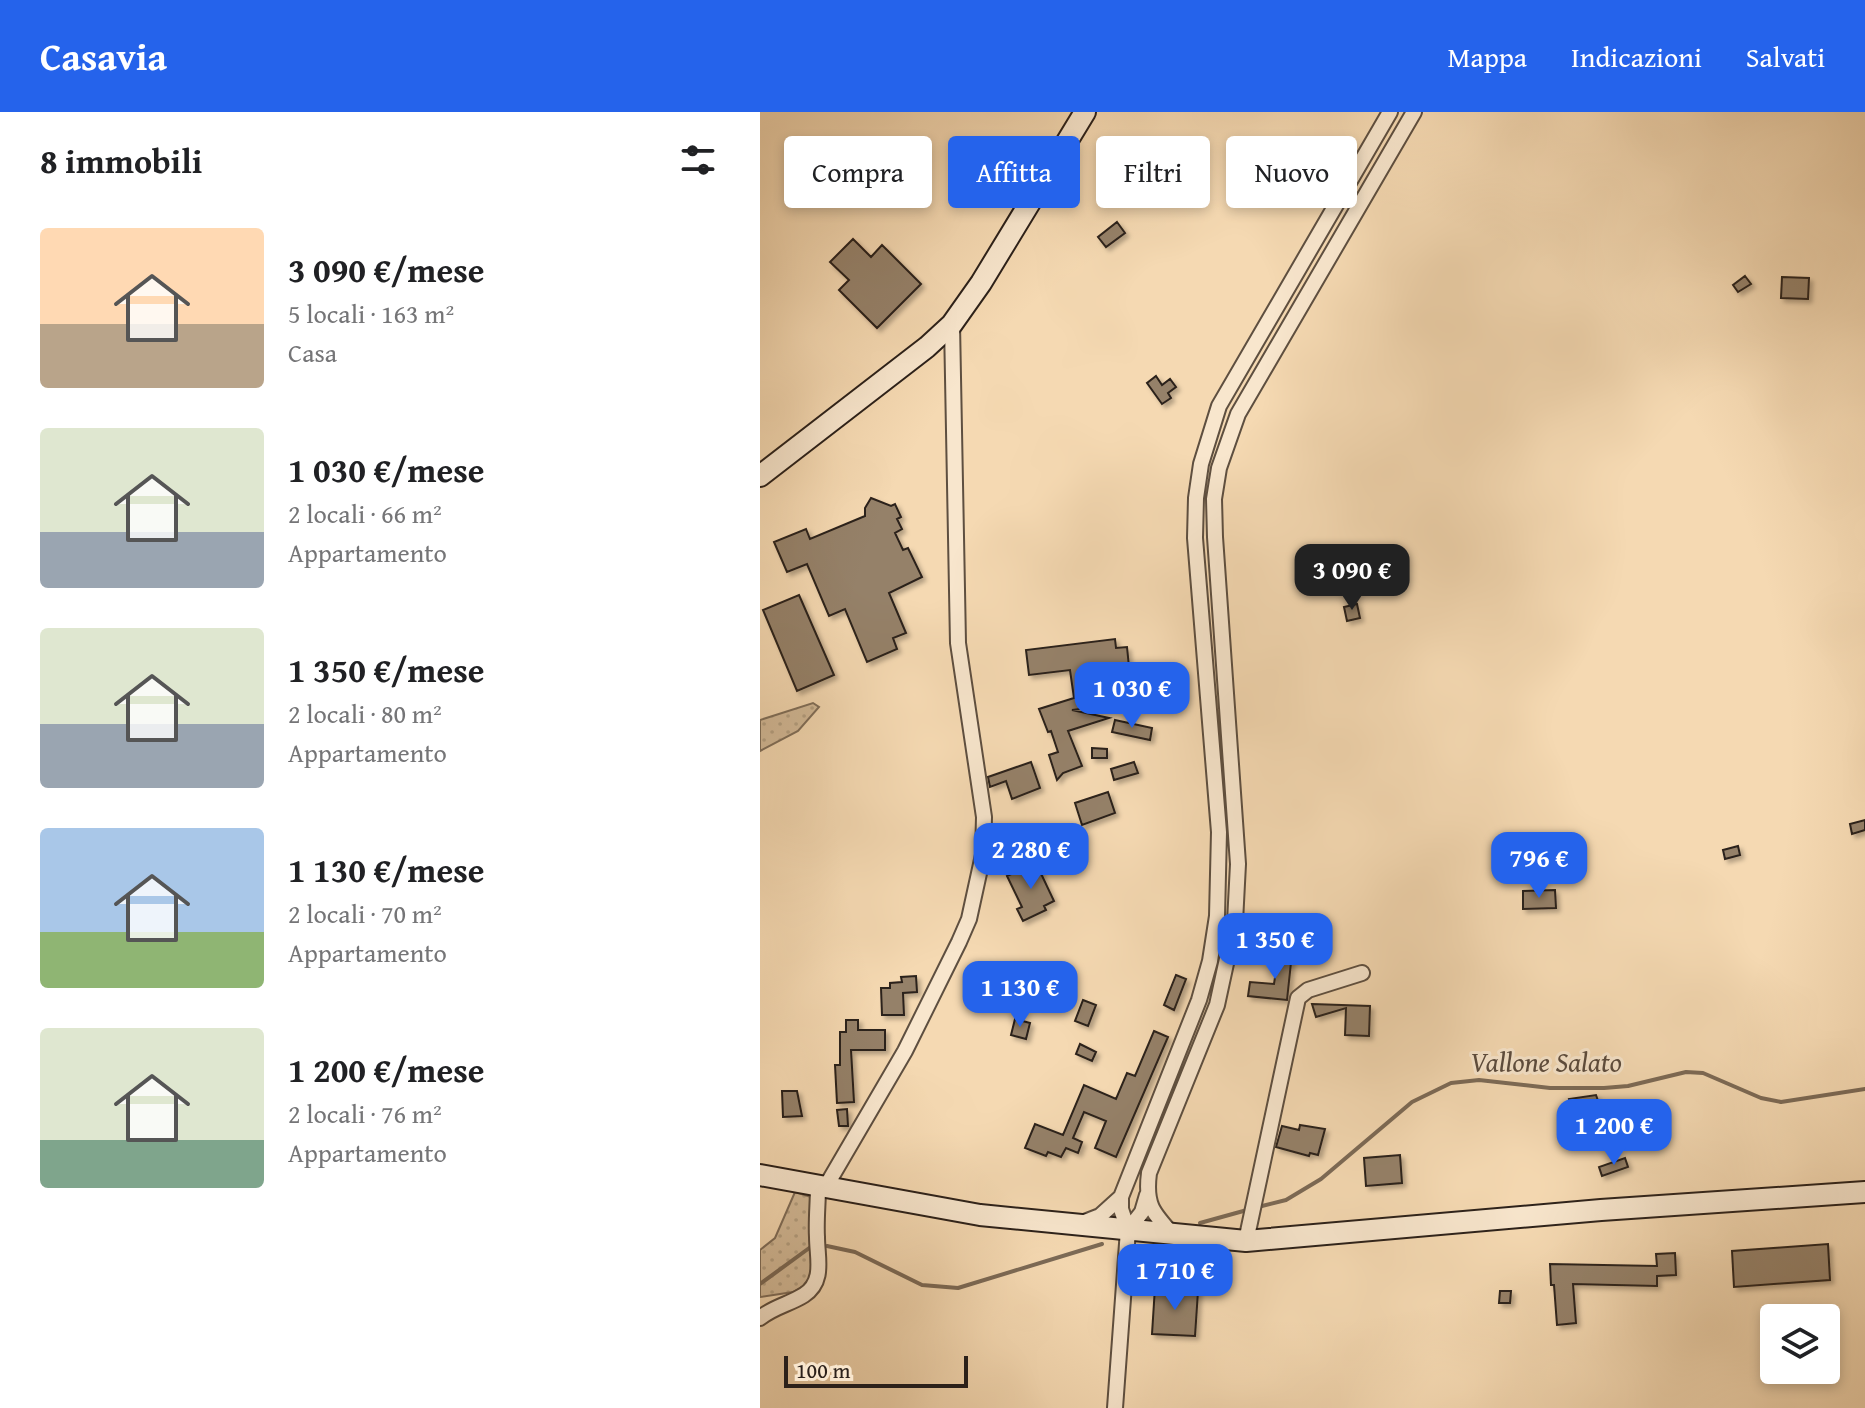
<!DOCTYPE html>
<html lang="it">
<head>
<meta charset="utf-8">
<style>
	body { margin:0; font-family:"Gentium Book Plus",serif; background:#f6f6f6; color:#202124; height:100vh; display:flex; flex-direction:column; font-size:30px; white-space:nowrap }
	* { box-sizing:border-box; margin:0 }
	p { font-size:26px; color:#757577 }
	.icon { flex:none; width:44px; height:44px; fill:none; stroke:currentColor; stroke-width:2; stroke-linecap:round; stroke-linejoin:round }
	.map { position:relative; flex:1; overflow:hidden }
	.panel { display:flex; flex-direction:column; background:#fff; width:760px }
	.panel>* { flex:none }
	.top-card { position:absolute; left:24px; top:24px; width:760px; height:72px; display:flex; gap:16px }
	.controls { position:absolute; left:1000px; top:1192px; display:grid; gap:16px }
	.controls a { display:grid; place-items:center; width:80px; height:80px; border-radius:8px; background:#fff; box-shadow:0 4px 12px #0003; font-size:40px }
	.scale { position:absolute; left:24px; bottom:20px; width:184px; box-sizing:border-box; padding-left:8px; border:4px solid #2c211a; border-top:0; font-size:22px; line-height:28px; white-space:nowrap; color:#2c211a; -webkit-text-stroke:6px #f8e6cd; paint-order:stroke }
	.price { position:absolute; translate:-50% -68px; padding:0 18px; border-radius:16px; background:#2563eb; color:#fff; font-size:26px; line-height:52px; filter:drop-shadow(0 2px 4px #0008) }
	.price::after { content:''; position:absolute; left:50%; top:48px; width:24px; height:18px; margin-left:-12px; background:inherit; clip-path:polygon(0 0,100% 0,50% 100%) }
	.price.on { background:#222; color:#fff }
	ul { padding:0; list-style:none }
	li { display:flex; align-items:center; gap:24px; height:200px; padding:0 40px }
	li span { display:grid; place-items:center; flex:none; width:224px; height:160px; border-radius:8px; color:#555 }
	li>.icon { margin-inline-start:auto }
	span .icon { width:96px; height:96px; fill:#fffc; stroke-width:1 }
	li b { font-size:34px }
	h2 { display:flex; justify-content:space-between; align-items:center; height:96px; padding:0 40px; font-size:34px }
	.pill { padding:0 28px; border-radius:8px; background:#fff; box-shadow:0 4px 12px #0003; font-size:28px; line-height:72px }
	.pill.on { background:#2563eb; color:#fff }
	header { display:flex; align-items:center; gap:48px; box-sizing:border-box; height:112px; padding:0 40px; background:#2563eb; color:#fff }
	header strong { font-size:38px }
	nav { display:flex; gap:44px; margin-inline-start:auto; font-size:28px }
	main { display:flex; flex:1; min-height:0 }
	.map>svg:first-child { display:block }
	.grass { fill:url(#grass-dots); stroke:#806e59; stroke-width:2 }
	.lines { fill:none; stroke-linecap:round; stroke-linejoin:round }
	.stream { stroke:#7c6a56; stroke-width:4 }
	.building { fill:#958169; stroke:#2c211a; stroke-width:2; filter:url(#shadow) }
	.street-casing { stroke:#5e4f40; stroke-width:18 }
	.secondary-casing { stroke:#2c211a; stroke-width:24 }
	.street { stroke:#f8e6cd; stroke-width:14 }
	.secondary { stroke:#f8e6cd; stroke-width:20 }
	.labels { text-anchor:middle; stroke-width:6; stroke-linejoin:round; paint-order:stroke }
	.water-label { font-size:28px; font-style:italic; fill:#5b4b3d; stroke:#f8e6cd }
</style>
</head>
<body>
<header>
<strong>Casavia</strong>
<nav><a>Mappa</a><a>Indicazioni</a><a>Salvati</a></nav>
</header>
<main>
<section class="panel">
<h2>8 immobili<svg class="icon" aria-label="filters" viewBox="0 0 24 24"><path d="M4 7h16M4 17h16"/><circle cx="9" cy="7" r="2"/><circle cx="15" cy="17" r="2"/></svg></h2>
<ul>
<li><span style="background:linear-gradient(#ffd9b3 60%,#b9a48a 0)"><svg class="icon" aria-label="home" viewBox="0 0 24 24"><path d="M3 11l9-7 9 7M6 9v11h12V9"/></svg></span><div><b>3 090 €/mese</b><p>5 locali · 163 m²</p><p>Casa</p></div></li>
<li><span style="background:linear-gradient(#dfe7d0 65%,#9aa5b1 0)"><svg class="icon" aria-label="home" viewBox="0 0 24 24"><path d="M3 11l9-7 9 7M6 9v11h12V9"/></svg></span><div><b>1 030 €/mese</b><p>2 locali · 66 m²</p><p>Appartamento</p></div></li>
<li><span style="background:linear-gradient(#dfe7d0 60%,#9aa5b1 0)"><svg class="icon" aria-label="home" viewBox="0 0 24 24"><path d="M3 11l9-7 9 7M6 9v11h12V9"/></svg></span><div><b>1 350 €/mese</b><p>2 locali · 80 m²</p><p>Appartamento</p></div></li>
<li><span style="background:linear-gradient(#a9c7e8 65%,#8fb573 0)"><svg class="icon" aria-label="home" viewBox="0 0 24 24"><path d="M3 11l9-7 9 7M6 9v11h12V9"/></svg></span><div><b>1 130 €/mese</b><p>2 locali · 70 m²</p><p>Appartamento</p></div></li>
<li><span style="background:linear-gradient(#dfe7d0 70%,#7fa58c 0)"><svg class="icon" aria-label="home" viewBox="0 0 24 24"><path d="M3 11l9-7 9 7M6 9v11h12V9"/></svg></span><div><b>1 200 €/mese</b><p>2 locali · 76 m²</p><p>Appartamento</p></div></li>
</ul>
</section>
<div class="map">
<svg width="1105" height="1296" viewBox="0 0 1105 1296">
	<defs>
		<pattern id="grass-dots" width="8" height="8" patternUnits="userSpaceOnUse" patternTransform="scale(2)"><rect width="8" height="8" fill="#d3ba98"/><path d="M2 2h.1M6 6h.1" fill="none" stroke="#b5a082" stroke-width="1.8" stroke-linecap="round"/></pattern>
		<filter id="shadow"><feDropShadow dx="3.5" dy="3.5" stdDeviation="2" flood-color="#0004"/></filter>
	</defs>
	<rect width="100%" height="100%" fill="#f5d9b2"/>
	<filter id="stains"><feTurbulence type="fractalNoise" baseFrequency=".0025" numOctaves="4"/><feColorMatrix values="0 0 0 0 .2 0 0 0 0 .09 0 0 0 0 .02 0 0 0 .5 -.17"/></filter>
	<radialGradient id="worn" r=".72"><stop offset=".6" stop-color="#630" stop-opacity="0"/><stop offset="1" stop-color="#630" stop-opacity=".3"/></radialGradient>
	<path class="grass" d="M53 591 59 595 38 619 0 639V608Z
		M35 1080 51 1085 53 1152 48 1171 33 1180 0 1185V1138L15 1126Z"/>
	<g class="lines">
		<path class="stream" d="M498 1095 526 1088 561 1067 652 990 691 971 719 968 790 976H844L868 974 926 960 943 961 1001 986 1021 990 1105 977
			M440 1111 487 1098
			M67 1134 95 1140 162 1173 198 1176 342 1132
			M0 1172 52 1134"/>
	</g>
	<path class="building" d="M357 110 365 121 346 135 338 125Z
		M93 127 111 145 122 133 161 172 117 216 79 178 89 168 70 150Z
		M985 164 991 172 978 180 973 173Z
		M1022 165 1049 166 1048 187 1021 186Z
		M396 264 402 273 410 267 416 275 408 281 411 286 402 292 387 271Z
		M111 386 131 394 135 392 141 405 137 407 142 417 135 421 143 438 148 436 162 465 129 481 146 521 133 526 137 537 107 550 85 497 69 504 47 452 27 460 14 430 46 417 50 427 105 404V396Z
		M39 483 74 563 37 579 3 498Z
		M597 492 600 506 587 509 584 495Z
		M355 527 356 536 367 535 370 565 384 564 387 589 312 598 349 606 308 619 322 654 303 661 297 668 289 643 298 640 291 619 288 620 279 597 314 586 310 558 269 563 266 538Z
		M355 608 392 616 390 628 352 620Z
		M332 636 347 637V646H332Z
		M271 650 280 676 252 687 246 669 230 675 228 665Z
		M374 650 378 661 354 668 351 657Z
		M348 680 355 701 322 713 315 691Z
		M1105 708V718L1092 722 1090 712Z
		M978 734 980 743 965 747 963 738Z
		M276 751 294 789 284 794 286 798 263 809 257 797 262 795 247 764Z
		M795 778 796 796 763 797V779Z
		M519 839 532 841 527 888 488 884 490 870 514 872Z
		M416 863 426 867 414 898 404 893Z
		M156 864 157 880 143 881 144 903H122L121 876H130V871L142 870 141 865Z
		M323 888 336 893 328 914 315 909Z
		M552 892 610 894 609 924 585 923 586 896 556 905Z
		M255 907 270 911 266 927 251 923Z
		M86 908H98V918H125V938H91L94 990 77 991 75 953H80V920H86Z
		M394 919 408 925 356 1045 335 1036 346 1009 324 1000 313 1026 322 1030 318 1041 306 1036 301 1045 288 1040 286 1044 265 1036 275 1012 303 1023 324 973 356 987 367 961 375 964Z
		M320 932 336 940 332 949 316 942Z
		M22 979H37L42 1004 23 1005Z
		M836 983 843 1003 845 1001 859 1019 846 1029 833 1010 816 1015 809 987Z
		M87 997 88 1014H79L77 998Z
		M540 1013 565 1017 558 1043 550 1041 549 1044 516 1035 522 1014 539 1018Z
		M640 1043 642 1071 606 1074 604 1046Z
		M865 1046 868 1055 842 1064 839 1055Z
		M1068 1132 1070 1168 974 1175 972 1139Z
		M915 1141 916 1163 897 1164V1174L813 1172 816 1211 797 1213 794 1173H791L790 1152 897 1154 896 1142Z
		M395 1175 438 1179 435 1224 392 1222Z
		M740 1179H751L750 1191H739Z"/>
	<g class="lines">
		<g class="street-casing">
			<path id="street" d="M65 1076 145 939 199 830 209 807 223 743 224 705 198 531 192 212
				M322 1111 340 1104 361 1085 439 888 450 849 457 804 459 720 435 426 436 386 441 352 459 294 630 0
				M368 1118 382 1100 387 1083
				M413 1123C392 1100 385 1092 389 1061L457 893 475 810 478 752 455 425 454 387 459 356 478 302 654 0
				M486 1129 538 886 548 878 602 861
				M0 1206C13 1195 30 1192 44 1183 65 1169 57 1146 57 1125 56 1108 58 1091 58 1075
				M355 1296 368 1118 361 1097V1085"/>
		</g>
		<g class="secondary-casing">
			<path id="secondary" d="M0 364 167 235 192 212 221 171 325 0
				M0 1063 220 1103 486 1129 841 1098 1105 1080"/>
		</g>
		<use href="#street" class="street"/>
		<use href="#secondary" class="secondary"/>
	</g>
	<g class="labels">
		<g class="water-label">
			<text x="786" y="960">Vallone Salato</text>
		</g>
	</g>
	<rect width="100%" height="100%" filter="url(#stains)"/>
	<rect width="100%" height="100%" fill="url(#worn)"/>
</svg>
<div class="controls">
<a><svg class="icon" aria-label="layers" viewBox="0 0 24 24"><path d="M12 4l9 5-9 5-9-5zM3 14l9 5 9-5"/></svg></a>
</div>
<div class="scale">100 m</div>
<b class="price on" style="left:592px;top:500px">3 090 €</b>
<b class="price" style="left:372px;top:618px">1 030 €</b>
<b class="price" style="left:271px;top:779px">2 280 €</b>
<b class="price" style="left:779px;top:788px">796 €</b>
<b class="price" style="left:515px;top:869px">1 350 €</b>
<b class="price" style="left:260px;top:917px">1 130 €</b>
<b class="price" style="left:854px;top:1055px">1 200 €</b>
<b class="price" style="left:415px;top:1200px">1 710 €</b>
<div class="top-card">
<a class="pill">Compra</a>
<a class="pill on">Affitta</a>
<a class="pill">Filtri</a>
<a class="pill">Nuovo</a>
</div>
</div>
</main>
</body>
</html>
